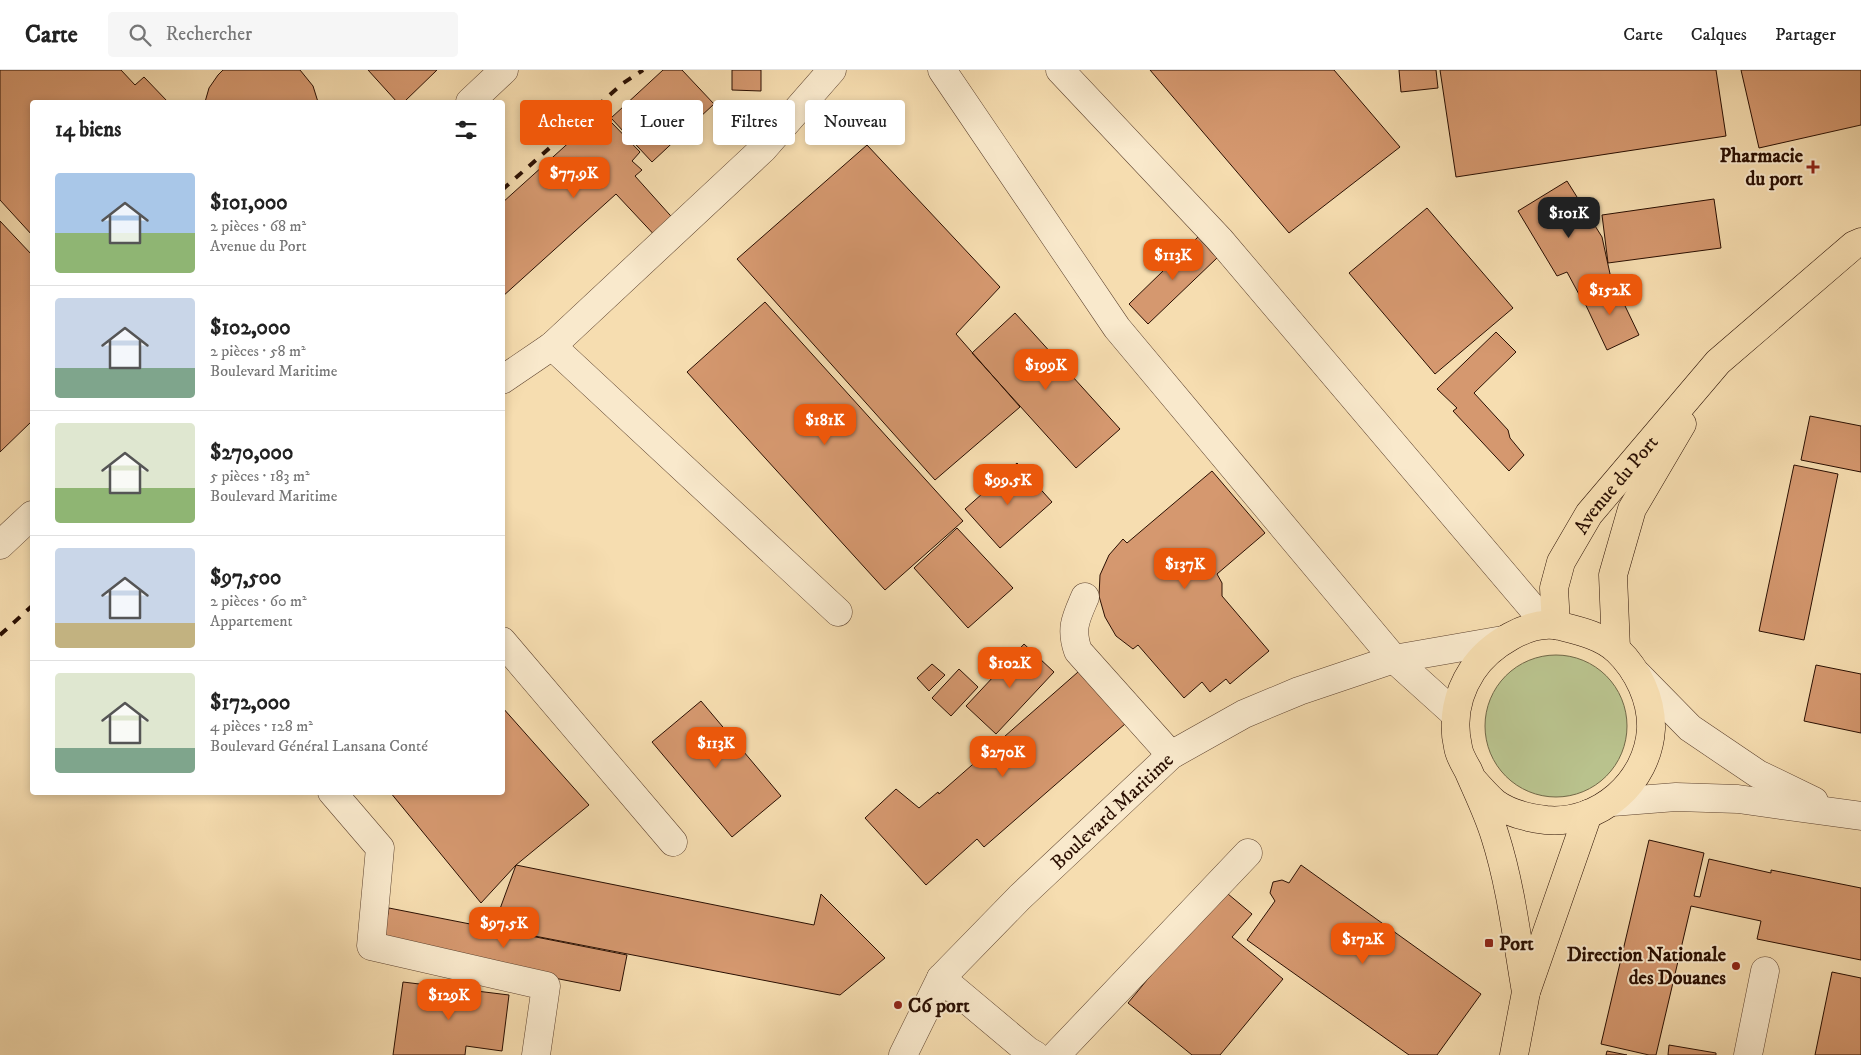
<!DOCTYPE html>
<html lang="fr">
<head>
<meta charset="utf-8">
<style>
	body { margin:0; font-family:"IM FELL DW Pica",serif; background:#f6f6f6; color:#222; height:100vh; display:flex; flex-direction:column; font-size:19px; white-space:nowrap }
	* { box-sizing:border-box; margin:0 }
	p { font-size:16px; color:#767676 }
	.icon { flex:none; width:28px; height:28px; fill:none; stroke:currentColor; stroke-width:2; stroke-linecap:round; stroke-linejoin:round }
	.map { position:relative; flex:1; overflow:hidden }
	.side { position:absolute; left:30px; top:30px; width:475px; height:695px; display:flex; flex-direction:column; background:#fff; border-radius:5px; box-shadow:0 2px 8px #0003 }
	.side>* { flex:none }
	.banner { position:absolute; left:520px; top:30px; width:475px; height:45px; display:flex; gap:10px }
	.price { position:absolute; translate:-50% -42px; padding:0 11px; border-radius:10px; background:#ea580c; color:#fff; font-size:16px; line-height:32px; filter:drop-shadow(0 1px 2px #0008) }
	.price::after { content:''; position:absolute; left:50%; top:30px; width:15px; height:11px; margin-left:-8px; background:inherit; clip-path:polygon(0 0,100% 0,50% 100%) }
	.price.on { background:#222; color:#fff }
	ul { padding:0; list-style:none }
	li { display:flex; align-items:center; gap:15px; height:125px; padding:0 25px }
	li+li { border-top:1px solid #e0e0e0 }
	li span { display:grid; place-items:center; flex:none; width:140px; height:100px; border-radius:5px; color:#555 }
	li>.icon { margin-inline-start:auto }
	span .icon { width:60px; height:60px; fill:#fffc; stroke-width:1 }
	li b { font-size:21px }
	h2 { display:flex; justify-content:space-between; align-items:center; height:60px; padding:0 25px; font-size:21px }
	.tag { padding:0 18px; border-radius:5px; background:#fff; box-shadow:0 2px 8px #0003; font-size:18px; line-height:45px }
	.tag.on { background:#ea580c; color:#fff }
	header { display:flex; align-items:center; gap:30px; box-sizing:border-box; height:70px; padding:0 25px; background:#fff; border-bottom:1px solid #e0e0e0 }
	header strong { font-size:24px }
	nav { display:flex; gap:28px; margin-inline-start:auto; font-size:18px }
	.search { width:350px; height:45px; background:#f6f6f6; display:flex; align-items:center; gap:12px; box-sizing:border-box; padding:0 18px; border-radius:5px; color:#767676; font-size:19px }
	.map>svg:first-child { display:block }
	.green { fill:#b9c28d; stroke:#726848 }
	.building { fill:#d5986f; stroke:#2a0f02 }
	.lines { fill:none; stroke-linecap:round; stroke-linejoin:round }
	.minor-casing { stroke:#5d422e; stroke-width:29 }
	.major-casing { stroke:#2a0f02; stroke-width:29 }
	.minor { stroke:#f9e9cc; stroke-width:28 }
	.major { stroke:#f6ddb0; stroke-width:28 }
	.rail { stroke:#2a0f02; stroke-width:4; stroke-dasharray:9 9; stroke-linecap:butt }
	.poi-dot { fill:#8f2418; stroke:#f9e9cc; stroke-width:2 }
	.labels { text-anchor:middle; stroke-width:4; stroke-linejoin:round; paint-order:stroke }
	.poi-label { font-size:20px; font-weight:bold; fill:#2a0f02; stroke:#f9e9cc; text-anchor:end }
	.street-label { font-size:20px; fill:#2a0f02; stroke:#f9e9cc }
</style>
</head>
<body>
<header>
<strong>Carte</strong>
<div class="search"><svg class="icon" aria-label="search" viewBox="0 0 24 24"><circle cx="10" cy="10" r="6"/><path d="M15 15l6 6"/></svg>Rechercher</div>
<nav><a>Carte</a><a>Calques</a><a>Partager</a></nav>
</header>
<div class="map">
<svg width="1861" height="985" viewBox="0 0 1861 985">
	<rect width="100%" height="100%" fill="#f6ddb0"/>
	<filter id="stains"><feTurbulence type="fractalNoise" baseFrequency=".004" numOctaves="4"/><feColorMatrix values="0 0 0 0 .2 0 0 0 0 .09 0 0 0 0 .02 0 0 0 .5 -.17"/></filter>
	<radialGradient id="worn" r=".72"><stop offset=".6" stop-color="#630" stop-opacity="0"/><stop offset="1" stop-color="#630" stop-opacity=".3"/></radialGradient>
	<path class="green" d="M1485 656a71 71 0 1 1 142 0a71 71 0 1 1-142 0Z"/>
	<path class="building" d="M0 0H121L135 15 144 7 168 32H32V165L0 130Z
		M223 0H300L313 16 318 32H205L209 18 218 5Z
		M368 0H437L404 32H397Z
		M663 0H682L714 34 652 92 611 48Z
		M732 0H761V21L732 20Z
		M1150 0H1334L1400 77 1289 163Z
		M1399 0H1436L1438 18 1401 22Z
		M1440 0H1716L1726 66 1456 107Z
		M1741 0H1861V55L1759 78Z
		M595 49 604 60 612 53 640 82 632 91 642 100 635 106 678 154 660 171 616 124 502 227V133Z
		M867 75 1000 217 956 264 1020 337 935 410 737 189Z
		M1567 111 1602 167 1612 213 1581 228 1567 202 1557 206 1518 141Z
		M1714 129 1721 178 1608 193 1602 145Z
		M1427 138 1513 238 1435 304 1349 203Z
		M0 151 32 185V351L0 382Z
		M1198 167 1217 188 1148 254 1129 234Z
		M1614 213 1639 265 1607 280 1582 227Z
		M765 232 963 451 885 520 687 302Z
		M1015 243 1120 359 1076 398 972 283Z
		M1496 262 1516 282 1474 323 1508 360 1510 368 1524 385 1509 401 1453 341 1457 338 1437 319Z
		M1810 346 1861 356V402L1801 390Z
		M1017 393 1052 432 1000 478 965 439Z
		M1794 395 1838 404 1804 570 1759 561Z
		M1212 401 1265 463 1217 504 1222 513V526L1269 581 1230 614 1226 609 1210 622 1202 612 1184 628 1138 575 1133 579 1116 566 1105 547 1099 526 1100 505 1109 485 1123 469 1127 473Z
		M957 458 1013 518 968 558 914 498Z
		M1024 574 1054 602 996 664 966 636Z
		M932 594 945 605 929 621 917 608Z
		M1086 595 1133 647 984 777 977 769 926 815 865 748 896 719 919 738 938 722 939 724Z
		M1816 595 1861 604V663L1804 651Z
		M959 599 978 617 951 646 932 628Z
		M701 631 781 726 732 767 652 672Z
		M502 637 589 735 516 795 481 833 390 722H502Z
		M1649 770 1704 783 1694 826 1700 827 1709 789 1771 803V800L1861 818V890L1757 869 1761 851 1691 836 1656 985H1649L1601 974Z
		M516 795 814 855 821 824 885 888 840 925 493 858Z
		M1301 795 1481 924 1437 985H1409L1247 870 1275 831 1270 823 1273 812 1282 810 1289 813Z
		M1222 819 1252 844 1232 867 1283 909 1220 985H1192L1128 933Z
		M389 838 627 885 620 921 382 874Z
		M1832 902 1861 908V985H1815Z
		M403 912 509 925 502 981 466 976 465 985H393Z
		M1669 975 1716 983V985H1668Z
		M1607 981 1627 985H1606Z"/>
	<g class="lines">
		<g class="minor-casing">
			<g id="minor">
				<path d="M942 0 1117 258 1394 589 1455 644"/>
				<path d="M1060 0 1220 170 1546 554"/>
				<path d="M470 32 504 0"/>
				<path d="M552 276 838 542"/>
				<path d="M502 310 552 276 763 79 832 0"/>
				<path d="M0 475 32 445"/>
				<path d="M1085 527C1076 548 1070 558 1078 581L1171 685"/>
				<path d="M502 571 673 772"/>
				<path d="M1635 602 1690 658 1758 704 1814 731"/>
				<path d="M332 722 380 778 371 876 546 916 536 985"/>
				<path d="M1612 732 1676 727 1738 729 1861 746"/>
				<path d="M941 908 1028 981 1035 985"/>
				<path id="s1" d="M903 985 941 908 1020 827 1171 685 1244 644 1299 621 1394 589 1503 570"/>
				<path d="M1056 985 1248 783"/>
				<path d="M1748 985 1765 901"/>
			</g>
		</g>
		<g class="major-casing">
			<g id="major">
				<path id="s2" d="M1556 555 1554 518 1561 492 1589 444 1718 292 1854 175 1861 172"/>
				<path d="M1616 579 1613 505 1632 439 1682 354"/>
				<path d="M1472 709C1479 717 1487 726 1495 733 1510 744 1529 748 1546 750 1599 755 1648 712 1651 659 1652 630 1638 600 1617 580 1602 566 1580 561 1560 556 1529 549 1488 576 1472 601 1457 624 1452 651 1458 677 1459 685 1464 693 1468 700 1477 721 1488 743 1495 766 1511 816 1517 870 1526 922"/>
				<path d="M1514 985 1526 922 1588 744"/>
			</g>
		</g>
		<use href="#minor" class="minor"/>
		<use href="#major" class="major"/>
		<path class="rail" d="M502 120 622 14 643 0
			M0 565 32 536"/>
	</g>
	<g class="poi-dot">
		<path d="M1810.5 89.5h5v5h5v5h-5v5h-5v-5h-5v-5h5z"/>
		<rect x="1484" y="868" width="10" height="10" rx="2.5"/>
		<circle cx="1736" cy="896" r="5"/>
		<circle cx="898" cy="935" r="5"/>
	</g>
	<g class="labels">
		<g class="poi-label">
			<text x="1803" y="92">Pharmacie<tspan x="1803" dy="23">du port</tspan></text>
			<text x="1499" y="880" text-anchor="start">Port</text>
			<text x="1726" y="891">Direction Nationale<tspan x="1726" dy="23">des Douanes</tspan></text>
			<text x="908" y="942" text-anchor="start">C6 port</text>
		</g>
		<g class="street-label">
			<text dy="7" stroke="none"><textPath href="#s2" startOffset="159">Avenue du Port</textPath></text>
			<text dy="7" stroke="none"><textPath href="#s1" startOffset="325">Boulevard Maritime</textPath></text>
		</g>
	</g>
	<rect width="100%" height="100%" filter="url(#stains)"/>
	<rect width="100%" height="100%" fill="url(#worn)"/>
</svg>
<b class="price" style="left:574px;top:129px">$77.9K</b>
<b class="price on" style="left:1569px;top:169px">$101K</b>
<b class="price" style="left:1173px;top:211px">$113K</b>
<b class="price" style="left:1610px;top:246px">$152K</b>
<b class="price" style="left:1046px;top:321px">$199K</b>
<b class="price" style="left:825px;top:376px">$181K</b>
<b class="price" style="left:1008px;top:436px">$99.5K</b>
<b class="price" style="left:1185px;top:520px">$137K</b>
<b class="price" style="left:1010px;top:619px">$102K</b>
<b class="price" style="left:716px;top:699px">$113K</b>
<b class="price" style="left:1003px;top:708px">$270K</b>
<b class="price" style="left:504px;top:879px">$97.5K</b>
<b class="price" style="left:1363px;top:895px">$172K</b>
<b class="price" style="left:449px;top:951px">$129K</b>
<div class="banner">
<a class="tag on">Acheter</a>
<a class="tag">Louer</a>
<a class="tag">Filtres</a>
<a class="tag">Nouveau</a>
</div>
<section class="side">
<h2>14 biens<svg class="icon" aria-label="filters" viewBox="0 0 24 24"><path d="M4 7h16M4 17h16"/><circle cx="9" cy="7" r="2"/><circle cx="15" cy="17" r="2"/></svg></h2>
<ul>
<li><span style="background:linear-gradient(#a9c7e8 60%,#8fb573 0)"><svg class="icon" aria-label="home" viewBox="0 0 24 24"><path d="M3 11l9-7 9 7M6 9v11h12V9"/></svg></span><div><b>$101,000</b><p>2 pièces · 68 m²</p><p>Avenue du Port</p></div></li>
<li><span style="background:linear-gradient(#c9d6e8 70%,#7fa58c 0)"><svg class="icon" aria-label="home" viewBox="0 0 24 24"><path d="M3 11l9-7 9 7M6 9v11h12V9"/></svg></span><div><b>$102,000</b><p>2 pièces · 58 m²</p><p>Boulevard Maritime</p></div></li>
<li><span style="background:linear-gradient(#dfe7d0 65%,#8fb573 0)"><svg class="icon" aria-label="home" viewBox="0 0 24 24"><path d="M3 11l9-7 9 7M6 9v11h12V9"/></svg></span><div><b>$270,000</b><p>5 pièces · 183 m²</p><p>Boulevard Maritime</p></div></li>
<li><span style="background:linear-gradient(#c9d6e8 75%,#c2b280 0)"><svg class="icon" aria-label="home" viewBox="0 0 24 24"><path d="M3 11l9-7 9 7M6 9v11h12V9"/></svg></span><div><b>$97,500</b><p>2 pièces · 60 m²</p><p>Appartement</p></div></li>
<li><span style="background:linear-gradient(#dfe7d0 75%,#7fa58c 0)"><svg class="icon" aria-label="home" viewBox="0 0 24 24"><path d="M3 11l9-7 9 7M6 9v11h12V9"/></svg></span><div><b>$172,000</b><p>4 pièces · 128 m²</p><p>Boulevard Général Lansana Conté</p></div></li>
</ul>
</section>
</div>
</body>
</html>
